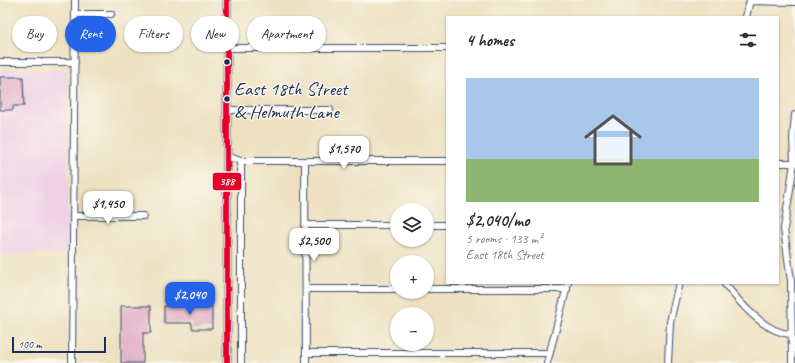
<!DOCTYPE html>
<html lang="en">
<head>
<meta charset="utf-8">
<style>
	body { margin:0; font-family:Caveat,sans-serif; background:#f7f7f7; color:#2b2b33; height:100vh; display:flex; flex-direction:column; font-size:15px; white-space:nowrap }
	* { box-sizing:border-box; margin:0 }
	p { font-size:13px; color:#7c7c81 }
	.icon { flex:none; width:22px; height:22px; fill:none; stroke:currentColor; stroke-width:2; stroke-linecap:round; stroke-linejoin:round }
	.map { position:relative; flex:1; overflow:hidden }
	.drawer { position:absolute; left:446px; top:16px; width:333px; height:268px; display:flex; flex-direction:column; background:#fff; border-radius:0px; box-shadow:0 1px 3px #0004 }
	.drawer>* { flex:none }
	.top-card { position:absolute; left:12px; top:16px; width:374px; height:36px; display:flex; gap:8px }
	.buttons { position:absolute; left:390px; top:203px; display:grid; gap:8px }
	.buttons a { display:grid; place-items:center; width:44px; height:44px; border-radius:50%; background:#fff; box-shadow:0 1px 3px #0004; font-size:20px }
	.scale { position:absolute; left:12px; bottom:10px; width:94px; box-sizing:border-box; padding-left:4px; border:2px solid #1b2f5e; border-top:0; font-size:11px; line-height:14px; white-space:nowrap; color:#1b2f5e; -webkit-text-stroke:3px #fbf7ec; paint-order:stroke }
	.price { position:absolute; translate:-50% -34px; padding:0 9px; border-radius:8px; background:#fff; color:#222; font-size:13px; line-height:26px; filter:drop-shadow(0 1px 2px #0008) }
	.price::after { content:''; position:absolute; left:50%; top:24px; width:12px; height:9px; margin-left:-6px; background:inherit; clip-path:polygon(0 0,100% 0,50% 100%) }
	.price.on { background:#2563eb; color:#fff }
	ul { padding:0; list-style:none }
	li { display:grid; align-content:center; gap:8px; height:212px; padding:0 20px }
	li span { display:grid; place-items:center; height:124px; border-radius:0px; color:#555 }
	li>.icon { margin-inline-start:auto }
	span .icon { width:72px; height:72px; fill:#fffc; stroke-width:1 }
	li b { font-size:17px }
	h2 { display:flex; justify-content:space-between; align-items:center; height:48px; padding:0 20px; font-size:17px }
	.pill { padding:0 14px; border-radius:18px; background:#fff; box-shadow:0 1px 3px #0004; font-size:14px; line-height:36px }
	.pill.on { background:#2563eb; color:#fff }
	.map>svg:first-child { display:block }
	.built { fill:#efd0e6 }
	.building { fill:#e2b2c8 }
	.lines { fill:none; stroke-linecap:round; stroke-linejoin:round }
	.minor-casing { stroke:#3a4a6d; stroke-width:8 }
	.major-casing { stroke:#3a4a6d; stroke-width:10 }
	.minor { stroke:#fff; stroke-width:6 }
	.major { stroke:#edc569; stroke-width:8 }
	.bus-1-casing { stroke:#fbf7ec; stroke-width:9 }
	.bus-1 { stroke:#e4002b; stroke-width:6 }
	.bus-dot { fill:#1b2f5e; stroke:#fbf7ec; stroke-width:1.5 }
	.labels { text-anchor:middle; stroke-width:3; stroke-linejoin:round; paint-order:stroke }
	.bus-label { font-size:19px; fill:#1b2f5e; stroke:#fbf7ec; text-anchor:start }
	.line-badge { stroke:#fbf7ec; stroke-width:1.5 }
	.badge-label { font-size:11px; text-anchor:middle; font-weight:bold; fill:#fff }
</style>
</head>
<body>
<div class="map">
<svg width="795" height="363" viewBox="0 0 795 363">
	<rect width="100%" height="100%" fill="#fbf7ec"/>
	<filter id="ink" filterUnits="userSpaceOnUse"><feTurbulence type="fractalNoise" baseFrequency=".025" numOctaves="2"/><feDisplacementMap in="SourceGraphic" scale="8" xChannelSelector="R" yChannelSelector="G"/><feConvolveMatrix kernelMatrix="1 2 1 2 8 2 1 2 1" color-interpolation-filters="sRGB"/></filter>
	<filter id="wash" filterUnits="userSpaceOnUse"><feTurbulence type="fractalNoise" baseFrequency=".012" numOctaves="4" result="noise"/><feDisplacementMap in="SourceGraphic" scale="16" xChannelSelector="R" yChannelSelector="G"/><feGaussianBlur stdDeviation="0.9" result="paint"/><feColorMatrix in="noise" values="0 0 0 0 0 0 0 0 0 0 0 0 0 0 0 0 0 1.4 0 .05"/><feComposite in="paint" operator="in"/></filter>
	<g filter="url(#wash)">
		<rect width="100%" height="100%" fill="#ede1c1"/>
		<path class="built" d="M0 70H68V253L0 254Z"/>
		<g id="blocks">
			<path class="building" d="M0 77H23L24 106H13V110H0Z
				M121 306H151V333H143V363H121Z
				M164 306H212V329H192V323H164Z"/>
		</g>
	</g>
	<g filter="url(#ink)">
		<use href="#blocks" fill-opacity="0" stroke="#3a4a6d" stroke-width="1"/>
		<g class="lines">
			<g class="minor-casing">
				<path id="minor" d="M750 1 795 2
					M75 14H111
					M746 17 750 0
					M227 48H447
					M0 62H75
					M226 110H330
					M226 156 241 161H447
					M305 161 306 363
					M778 163H795
					M73 216H143
					M305 225H397
					M427 225H447
					M724 283C740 303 765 333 791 334
					M306 289H397
					M427 289H567
					M306 353H550
					M72 363 75 0
					M241 363V161
					M547 363 568 283
					M668 363 670 322 679 283
					M792 363 791 281 784 229 794 163 793 137 795 115"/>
			</g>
			<g class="major-casing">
				<path id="major" d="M227 0V363"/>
			</g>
			<use href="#minor" class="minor"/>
			<use href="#major" class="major"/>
			<g class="bus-1-casing">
				<path id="bus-1" d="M227 0V363"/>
			</g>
			<use href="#bus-1" class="bus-1"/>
		</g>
	</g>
	<g class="bus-dot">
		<circle cx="227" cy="62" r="3.5"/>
		<circle cx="227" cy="99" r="3.5"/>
	</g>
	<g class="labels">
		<g class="bus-label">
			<text x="234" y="95">East 18th Street<tspan x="234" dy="23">&amp; Helmuth Lane</tspan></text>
		</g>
	</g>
	<rect class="line-badge" x="212" y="172" width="30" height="19" rx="4" fill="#e4002b"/>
	<g class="badge-label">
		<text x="227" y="185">388</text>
	</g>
</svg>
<div class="buttons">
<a><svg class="icon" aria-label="layers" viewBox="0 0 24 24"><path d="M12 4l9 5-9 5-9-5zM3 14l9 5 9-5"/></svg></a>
<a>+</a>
<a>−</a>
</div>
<div class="scale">100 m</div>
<b class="price" style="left:344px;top:170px">$1,570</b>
<b class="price" style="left:108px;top:225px">$1,450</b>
<b class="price" style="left:314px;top:262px">$2,500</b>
<b class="price on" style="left:190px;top:316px">$2,040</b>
<div class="top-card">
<a class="pill">Buy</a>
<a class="pill on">Rent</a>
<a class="pill">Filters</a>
<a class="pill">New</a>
<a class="pill">Apartment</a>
</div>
<section class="drawer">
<h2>4 homes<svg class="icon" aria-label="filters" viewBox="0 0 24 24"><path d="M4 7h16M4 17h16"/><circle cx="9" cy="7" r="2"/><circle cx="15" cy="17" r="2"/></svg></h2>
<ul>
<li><span style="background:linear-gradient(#a9c7e8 65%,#8fb573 0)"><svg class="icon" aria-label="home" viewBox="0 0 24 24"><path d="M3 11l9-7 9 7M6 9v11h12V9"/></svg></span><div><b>$2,040/mo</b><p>5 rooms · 133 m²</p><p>East 18th Street</p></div></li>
</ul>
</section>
</div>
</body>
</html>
